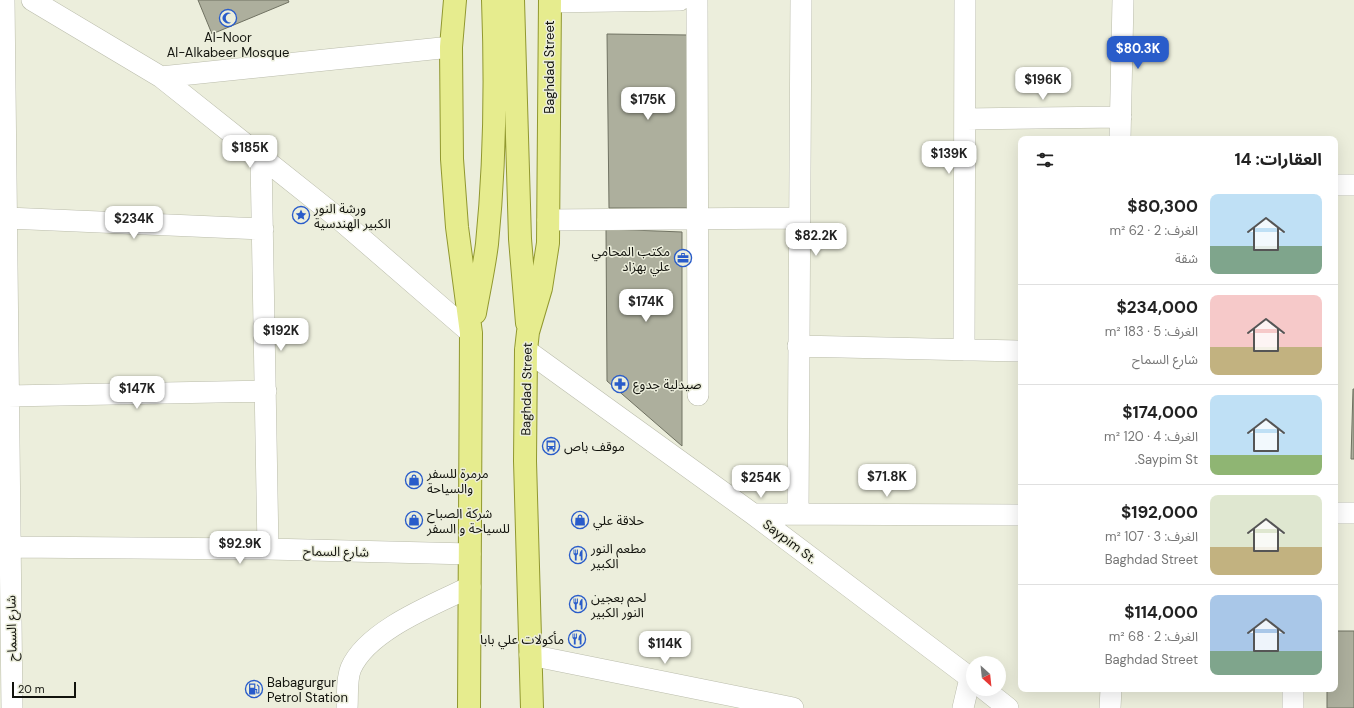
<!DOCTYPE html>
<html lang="ar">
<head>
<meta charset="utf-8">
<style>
	body { margin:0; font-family:"DM Sans","Noto Sans Arabic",sans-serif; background:#f2f2f2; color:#222; direction:rtl; height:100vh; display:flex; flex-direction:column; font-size:15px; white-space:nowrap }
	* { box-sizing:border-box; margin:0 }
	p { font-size:13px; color:#767676 }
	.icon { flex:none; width:22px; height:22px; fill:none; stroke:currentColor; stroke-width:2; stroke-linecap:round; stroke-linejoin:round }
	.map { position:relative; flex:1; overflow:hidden; direction:ltr }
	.sheet { position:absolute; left:1018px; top:136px; width:320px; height:556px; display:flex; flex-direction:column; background:#fff; border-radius:8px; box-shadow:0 4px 16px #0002; direction:rtl }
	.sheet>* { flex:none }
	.needle { width:26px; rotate:153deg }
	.controls { position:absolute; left:966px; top:656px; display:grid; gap:8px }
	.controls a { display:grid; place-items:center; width:40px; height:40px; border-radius:50%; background:#fff; box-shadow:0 4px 16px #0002; font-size:20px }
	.scale { position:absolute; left:12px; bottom:10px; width:64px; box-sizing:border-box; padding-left:4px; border:2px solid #12130d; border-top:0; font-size:11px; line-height:14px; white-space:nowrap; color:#12130d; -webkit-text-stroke:3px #eceedc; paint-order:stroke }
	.price { position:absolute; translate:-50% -34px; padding:0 9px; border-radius:8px; background:#fff; color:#222; font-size:13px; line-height:26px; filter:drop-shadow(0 1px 2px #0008) }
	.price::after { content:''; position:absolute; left:50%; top:24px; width:12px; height:9px; margin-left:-6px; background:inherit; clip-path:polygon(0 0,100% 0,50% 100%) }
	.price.current { background:#295cca; color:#fff }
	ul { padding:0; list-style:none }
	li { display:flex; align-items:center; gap:12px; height:100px; padding:0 16px }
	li+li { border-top:1px solid #e0e0e0 }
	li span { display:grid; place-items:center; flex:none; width:112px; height:80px; border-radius:8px; color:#555 }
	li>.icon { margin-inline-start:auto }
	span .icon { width:48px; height:48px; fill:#fffc; stroke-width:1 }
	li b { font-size:17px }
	h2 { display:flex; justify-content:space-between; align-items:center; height:48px; padding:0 16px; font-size:17px }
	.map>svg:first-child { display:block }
	.building { fill:#adaf9d; stroke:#707262 }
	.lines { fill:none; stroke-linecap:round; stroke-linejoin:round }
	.minor-casing { stroke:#babcab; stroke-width:22 }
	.major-casing { stroke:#91982f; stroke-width:24 }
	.minor { stroke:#fff; stroke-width:21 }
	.major { stroke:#e6ec8e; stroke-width:22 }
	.labels { text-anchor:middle; stroke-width:3; stroke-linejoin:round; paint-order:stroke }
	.poi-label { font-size:13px; fill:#12130d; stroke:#eceedc; text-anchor:start }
	.street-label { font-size:13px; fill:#12130d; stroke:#eceedc }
</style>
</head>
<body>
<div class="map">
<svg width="1354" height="708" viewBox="0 0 1354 708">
	<rect width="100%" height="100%" fill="#eceedc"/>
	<path class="building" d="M198 0H288L289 2 212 34Z
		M607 34 688 35 689 208H609Z
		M606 229 682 232V446L607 381Z
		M1353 389H1354V459H1351Z
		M1335 631H1354V708H1327V689H1335Z"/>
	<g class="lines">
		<g class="minor-casing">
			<path id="minor" d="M4 0 12 708
				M32 0 161 77 338 218 471 333
				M697 0 698 395
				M550 2 680 0
				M161 77 451 47
				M966 119 1121 117
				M1120 139 1123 0
				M261 157 268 549
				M1335 185H1354
				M7 218 263 229
				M548 220 799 218
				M798 346 1021 351
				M526 350 753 514 973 680
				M964 350 965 0
				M8 396 266 391
				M1335 513H1354
				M753 514 1021 515
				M798 514 801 0
				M11 547 268 549 470 554
				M530 655 793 708
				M984 689 1008 708
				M347 708C348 697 346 679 351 668 368 630 433 605 470 587
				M963 708 970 678
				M1110 708 1111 689
				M1293 708V689"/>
		</g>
		<g class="major-casing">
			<path id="major" d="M455 0 451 47 452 159 457 227 471 333 469 708
				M513 0 520 239 527 323
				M475 313C479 290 484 268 487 244 495 164 496 81 493 0
				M532 708 525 461 526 350 528 332 541 288 548 243 550 0"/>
		</g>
		<use href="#minor" class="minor"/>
		<use href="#major" class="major"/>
	</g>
	<defs>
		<g id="mosque-ring" transform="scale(0.9)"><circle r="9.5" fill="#eceedc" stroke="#295cca" stroke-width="1.5"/><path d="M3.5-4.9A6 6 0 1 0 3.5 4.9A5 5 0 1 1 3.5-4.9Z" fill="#295cca"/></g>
		<g id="sight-ring" transform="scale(0.9)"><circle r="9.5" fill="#eceedc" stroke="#295cca" stroke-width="1.5"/><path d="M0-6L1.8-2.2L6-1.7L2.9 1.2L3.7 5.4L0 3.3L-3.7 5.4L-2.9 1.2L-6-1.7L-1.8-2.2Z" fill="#295cca"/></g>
		<g id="office-ring" transform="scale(0.9)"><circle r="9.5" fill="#eceedc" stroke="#295cca" stroke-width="1.5"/><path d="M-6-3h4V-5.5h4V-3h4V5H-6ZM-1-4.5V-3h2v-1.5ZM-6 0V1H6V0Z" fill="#295cca"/></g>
		<g id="pharmacy-ring" transform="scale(0.9)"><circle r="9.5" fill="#eceedc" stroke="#295cca" stroke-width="1.5"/><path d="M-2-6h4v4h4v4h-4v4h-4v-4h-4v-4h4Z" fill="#295cca"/></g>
		<g id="bus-ring" transform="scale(0.9)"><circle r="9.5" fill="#eceedc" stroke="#295cca" stroke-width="1.5"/><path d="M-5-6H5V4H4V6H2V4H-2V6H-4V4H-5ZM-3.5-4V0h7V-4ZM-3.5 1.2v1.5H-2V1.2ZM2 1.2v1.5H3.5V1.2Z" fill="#295cca"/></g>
		<g id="shop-ring" transform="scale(0.9)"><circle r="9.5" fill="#eceedc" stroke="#295cca" stroke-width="1.5"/><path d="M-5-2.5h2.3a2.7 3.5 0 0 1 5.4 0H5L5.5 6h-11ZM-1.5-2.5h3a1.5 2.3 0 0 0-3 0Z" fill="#295cca"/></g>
		<g id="restaurant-ring" transform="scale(0.9)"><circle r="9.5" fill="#eceedc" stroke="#295cca" stroke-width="1.5"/><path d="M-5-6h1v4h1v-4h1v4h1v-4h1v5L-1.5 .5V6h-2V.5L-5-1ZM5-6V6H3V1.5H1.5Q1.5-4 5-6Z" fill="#295cca"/></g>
		<g id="fuel-ring" transform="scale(0.9)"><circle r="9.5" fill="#eceedc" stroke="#295cca" stroke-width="1.5"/><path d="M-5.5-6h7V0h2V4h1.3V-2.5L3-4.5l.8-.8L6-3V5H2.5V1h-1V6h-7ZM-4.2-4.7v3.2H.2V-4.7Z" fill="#295cca"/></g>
	</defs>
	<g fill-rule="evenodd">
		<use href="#mosque-ring" x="228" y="18"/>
		<use href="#sight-ring" x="301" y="215"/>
		<use href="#office-ring" x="683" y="258"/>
		<use href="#pharmacy-ring" x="620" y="384"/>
		<use href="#bus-ring" x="551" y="446"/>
		<use href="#shop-ring" x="414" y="480"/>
		<use href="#shop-ring" x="414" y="520"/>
		<use href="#shop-ring" x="580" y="520"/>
		<use href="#restaurant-ring" x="578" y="555"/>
		<use href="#restaurant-ring" x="578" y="604"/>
		<use href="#restaurant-ring" x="577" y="639"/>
		<use href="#fuel-ring" x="254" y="689"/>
	</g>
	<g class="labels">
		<g class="poi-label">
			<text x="228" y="42" text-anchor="middle">Al-Noor<tspan x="228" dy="15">Al-Alkabeer Mosque</tspan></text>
			<text x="314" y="213">ورشة النور<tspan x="314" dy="15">الكبير الهندسية</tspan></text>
			<text x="670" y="256" text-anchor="end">مكتب المحامي<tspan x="670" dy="15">علي بهزاد</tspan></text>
			<text x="633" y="389">صيدلية جدوع</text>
			<text x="564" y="451">موقف باص</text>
			<text x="427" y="478">مرمرة للسفر<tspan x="427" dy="15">والسياحة</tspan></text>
			<text x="427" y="518">شركة الصباح<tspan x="427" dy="15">للسياحة و السفر</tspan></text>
			<text x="593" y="525">حلاقة علي</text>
			<text x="591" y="553">مطعم النور<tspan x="591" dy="15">الكبير</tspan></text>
			<text x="591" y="602">لحم بعجين<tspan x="591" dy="15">النور الكبير</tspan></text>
			<text x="564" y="644" text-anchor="end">مأكولات علي بابا</text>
			<text x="267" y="687">Babagurgur<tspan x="267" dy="15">Petrol Station</tspan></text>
		</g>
		<g class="street-label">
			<text transform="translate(549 67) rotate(-90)" y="5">Baghdad Street</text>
			<text transform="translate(526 389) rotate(-89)" y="5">Baghdad Street</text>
			<text transform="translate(790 541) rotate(37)" y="5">Saypim St.</text>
			<text transform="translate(336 551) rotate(1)" y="5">شارع السماح</text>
			<text transform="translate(11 628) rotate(-91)" y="5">شارع السماح</text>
		</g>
	</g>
</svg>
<div class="controls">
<a><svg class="needle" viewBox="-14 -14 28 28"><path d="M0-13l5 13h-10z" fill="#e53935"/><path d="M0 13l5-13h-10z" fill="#767676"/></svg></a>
</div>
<div class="scale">20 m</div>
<b class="price current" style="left:1138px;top:70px">$80.3K</b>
<b class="price" style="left:1043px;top:101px">$196K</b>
<b class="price" style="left:648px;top:121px">$175K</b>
<b class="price" style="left:250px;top:169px">$185K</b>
<b class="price" style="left:949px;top:175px">$139K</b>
<b class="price" style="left:134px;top:240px">$234K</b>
<b class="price" style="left:816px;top:257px">$82.2K</b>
<b class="price" style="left:646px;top:323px">$174K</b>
<b class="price" style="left:281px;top:352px">$192K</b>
<b class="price" style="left:137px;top:410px">$147K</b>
<b class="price" style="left:887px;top:498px">$71.8K</b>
<b class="price" style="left:761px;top:499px">$254K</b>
<b class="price" style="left:240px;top:565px">$92.9K</b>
<b class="price" style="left:665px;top:665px">$114K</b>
<section class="sheet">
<h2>العقارات: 14<svg class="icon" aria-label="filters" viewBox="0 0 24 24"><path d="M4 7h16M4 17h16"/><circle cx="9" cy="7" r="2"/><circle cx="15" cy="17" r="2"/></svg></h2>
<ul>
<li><span style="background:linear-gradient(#bfe0f5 65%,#7fa58c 0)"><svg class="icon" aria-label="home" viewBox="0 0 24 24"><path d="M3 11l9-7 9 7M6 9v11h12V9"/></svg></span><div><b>$80,300</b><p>الغرف: 2 · 62 m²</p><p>شقة</p></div></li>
<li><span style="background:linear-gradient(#f6c9c9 65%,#c2b280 0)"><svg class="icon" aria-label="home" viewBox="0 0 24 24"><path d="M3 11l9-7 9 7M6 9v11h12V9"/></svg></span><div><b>$234,000</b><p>الغرف: 5 · 183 m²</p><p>شارع السماح</p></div></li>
<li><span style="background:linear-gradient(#bfe0f5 75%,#8fb573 0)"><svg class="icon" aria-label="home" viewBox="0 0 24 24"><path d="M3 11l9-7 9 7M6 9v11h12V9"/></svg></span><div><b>$174,000</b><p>الغرف: 4 · 120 m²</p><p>Saypim St.</p></div></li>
<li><span style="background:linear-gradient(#dfe7d0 65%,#c2b280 0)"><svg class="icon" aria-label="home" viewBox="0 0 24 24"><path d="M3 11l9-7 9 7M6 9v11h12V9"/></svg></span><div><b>$192,000</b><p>الغرف: 3 · 107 m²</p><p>Baghdad Street</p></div></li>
<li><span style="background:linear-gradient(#a9c7e8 70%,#7fa58c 0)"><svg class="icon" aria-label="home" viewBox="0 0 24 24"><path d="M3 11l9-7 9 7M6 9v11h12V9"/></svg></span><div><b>$114,000</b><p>الغرف: 2 · 68 m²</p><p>Baghdad Street</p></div></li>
</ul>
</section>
</div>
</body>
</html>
